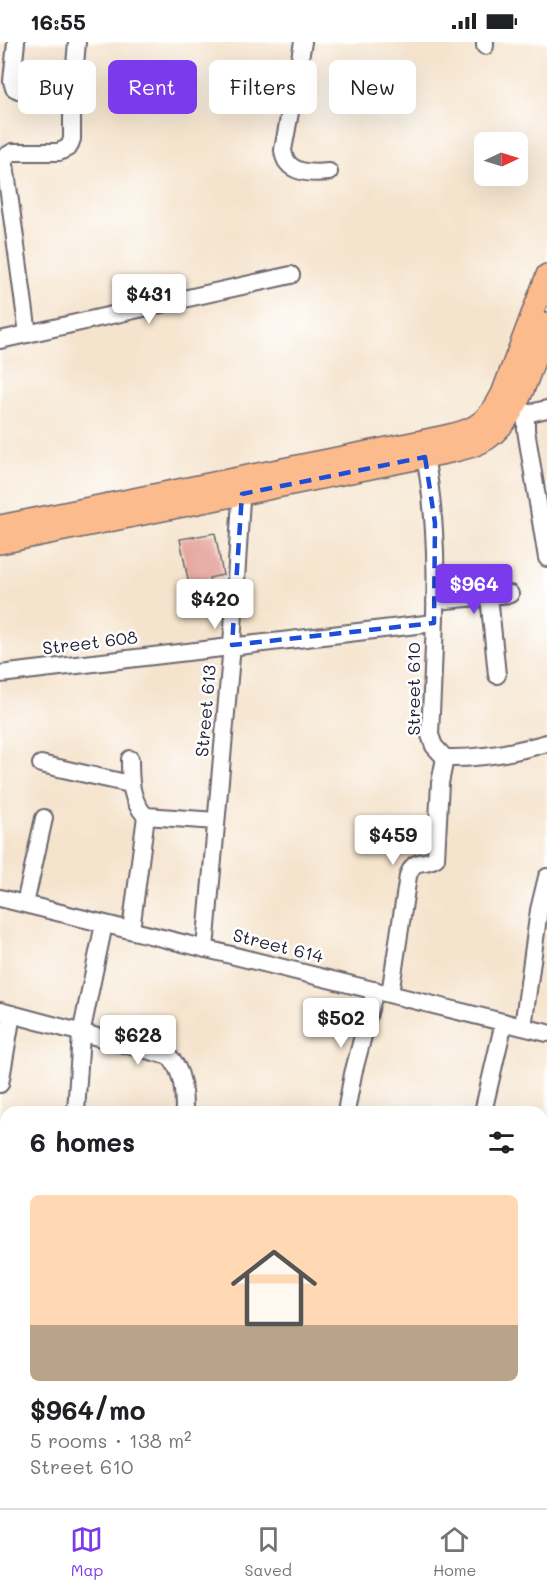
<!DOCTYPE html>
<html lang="en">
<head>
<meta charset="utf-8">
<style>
	body { margin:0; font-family:Mali,sans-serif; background:#f6f6f6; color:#202124; height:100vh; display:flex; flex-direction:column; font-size:22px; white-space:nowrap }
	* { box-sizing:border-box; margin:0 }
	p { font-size:20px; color:#757577 }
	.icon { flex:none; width:33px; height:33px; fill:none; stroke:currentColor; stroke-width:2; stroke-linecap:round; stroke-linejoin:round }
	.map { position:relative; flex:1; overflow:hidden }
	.panel { position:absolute; left:0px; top:1064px; width:548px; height:404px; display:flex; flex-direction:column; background:#fff; border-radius:18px 18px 0 0; box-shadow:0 6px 24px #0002 }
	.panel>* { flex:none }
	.hud { position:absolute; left:18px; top:18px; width:512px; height:54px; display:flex; gap:12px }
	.needle { width:39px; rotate:86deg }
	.controls { position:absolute; left:474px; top:90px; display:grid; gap:12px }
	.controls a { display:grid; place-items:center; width:54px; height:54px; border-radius:9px; background:#fff; box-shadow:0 6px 24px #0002; font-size:30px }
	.price { position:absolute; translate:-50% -51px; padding:0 14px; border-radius:6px; background:#fff; color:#222; font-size:20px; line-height:39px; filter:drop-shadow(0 2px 3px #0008) }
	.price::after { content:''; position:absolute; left:50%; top:36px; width:18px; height:14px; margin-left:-9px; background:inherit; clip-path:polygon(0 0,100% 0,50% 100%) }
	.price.current { background:#7c3aed; color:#fff }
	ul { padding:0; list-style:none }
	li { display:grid; align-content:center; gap:12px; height:318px; padding:0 30px }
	li span { display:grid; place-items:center; height:186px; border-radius:9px; color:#555 }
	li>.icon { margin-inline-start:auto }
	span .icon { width:108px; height:108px; fill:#fffc; stroke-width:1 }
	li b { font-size:26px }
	h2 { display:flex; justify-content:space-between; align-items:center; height:72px; padding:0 30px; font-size:26px }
	.tag { padding:0 21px; border-radius:9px; background:#fff; box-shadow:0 6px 24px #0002; font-size:21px; line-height:54px }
	.tag.current { background:#7c3aed; color:#fff }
	.status { display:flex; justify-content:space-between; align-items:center; height:42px; padding:0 30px; background:#fff; direction:ltr }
	.status svg { height:16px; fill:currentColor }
	.tabs { display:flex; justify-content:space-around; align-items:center; height:84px; border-top:2px solid #e0e0e0; background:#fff; font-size:16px; color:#757577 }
	.tabs a { display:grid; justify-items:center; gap:3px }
	.tabs .current { color:#7c3aed }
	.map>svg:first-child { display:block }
	.building { fill:#e5a49d }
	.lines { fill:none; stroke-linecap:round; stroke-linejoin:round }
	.minor-casing { stroke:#6c666e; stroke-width:20 }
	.major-casing { stroke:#6c666e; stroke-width:24 }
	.minor { stroke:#fff; stroke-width:16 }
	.major { stroke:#fbbb8d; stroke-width:21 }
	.marked { fill:none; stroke:#1d4ed8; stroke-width:4.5; stroke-dasharray:12 8; stroke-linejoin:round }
	.labels { text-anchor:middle; stroke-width:5; stroke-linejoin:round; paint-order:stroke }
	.street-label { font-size:18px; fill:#22223b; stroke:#fff }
</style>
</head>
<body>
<div class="status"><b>16:55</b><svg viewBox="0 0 49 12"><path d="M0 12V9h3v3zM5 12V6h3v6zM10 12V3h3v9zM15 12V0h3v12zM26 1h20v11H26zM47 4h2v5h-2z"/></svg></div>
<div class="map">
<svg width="547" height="1466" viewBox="0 0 547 1466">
	<rect width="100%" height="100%" fill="#fff"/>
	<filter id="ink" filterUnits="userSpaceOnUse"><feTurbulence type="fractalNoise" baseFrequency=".0167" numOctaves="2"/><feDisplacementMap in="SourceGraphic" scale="12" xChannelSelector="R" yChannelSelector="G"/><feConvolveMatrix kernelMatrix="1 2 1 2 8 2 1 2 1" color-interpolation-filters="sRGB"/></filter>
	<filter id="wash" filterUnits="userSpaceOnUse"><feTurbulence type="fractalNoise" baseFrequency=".008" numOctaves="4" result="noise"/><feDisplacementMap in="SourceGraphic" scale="24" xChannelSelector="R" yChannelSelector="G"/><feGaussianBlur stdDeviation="1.35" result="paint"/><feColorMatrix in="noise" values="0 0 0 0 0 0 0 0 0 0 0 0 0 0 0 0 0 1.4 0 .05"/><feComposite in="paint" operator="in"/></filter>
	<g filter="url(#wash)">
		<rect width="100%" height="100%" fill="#f5e4cd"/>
		<g id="blocks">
			<path class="building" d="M215 491 223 533 209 536 210 544 190 548 180 497Z"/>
		</g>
	</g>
	<g filter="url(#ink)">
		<use href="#blocks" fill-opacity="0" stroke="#6c666e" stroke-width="1.5"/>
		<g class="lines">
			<g class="minor-casing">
				<path id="minor" d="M16 0 12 39 14 46 23 50 72 57
					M303 0 283 108C285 132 311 132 329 130
					M485 4V0
					M28 292 4 115 13 110H59L69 105 72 97V57L77 0
					M0 298 291 233
					M519 364 526 372 547 367
					M526 372V388L547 516
					M423 404C443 499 434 597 430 693L434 704 445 716C478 717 515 710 547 701
					M489 554 497 633
					M435 559 510 552
					M0 632 434 581
					M130 717C130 737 130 759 146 774L131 888
					M41 722 130 742
					M146 774 216 779
					M0 856 547 991
					M25 862 44 776
					M205 907 232 603 242 441
					M390 952 408 834C415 814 422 825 436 816L440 741 445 716
					M0 969 169 1014C183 1029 184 1049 184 1070
					M523 985 539 868 547 835
					M0 1042 12 972
					M76 1070 81 992 104 882
					M346 1070 353 1032 375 948
					M483 1070 504 980
					M0 1151 6 1153
					M542 1326 547 1327
					M0 1368 6 1370
					M201 1461V1466
					M283 1461V1466
					M483 1461 510 1466
					M51 1466 52 1461
					M363 1466V1461"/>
			</g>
			<g class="major-casing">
				<path id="major" d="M0 484 422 399C461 390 482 392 502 352L547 233
					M0 501 425 415C443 411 463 409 480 401 519 383 533 319 547 281"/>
			</g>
			<use href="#minor" class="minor"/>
			<use href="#major" class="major"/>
		</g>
	</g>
	<path class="marked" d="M425 415 435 481 434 581 232 603 242 452Z"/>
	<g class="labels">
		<g class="street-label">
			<text transform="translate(90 601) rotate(-7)" y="6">Street 608</text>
			<text transform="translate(414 647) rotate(-90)" y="6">Street 610</text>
			<text transform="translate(206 669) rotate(-85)" y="6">Street 613</text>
			<text transform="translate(278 904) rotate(14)" y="6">Street 614</text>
		</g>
	</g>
</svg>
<div class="controls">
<a><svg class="needle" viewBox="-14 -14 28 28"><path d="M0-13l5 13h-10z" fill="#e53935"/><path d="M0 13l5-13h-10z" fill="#757577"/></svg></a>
</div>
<b class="price" style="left:149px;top:283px">$431</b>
<b class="price current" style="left:474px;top:573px">$964</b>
<b class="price" style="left:215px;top:588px">$420</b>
<b class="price" style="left:393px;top:824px">$459</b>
<b class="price" style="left:341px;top:1007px">$502</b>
<b class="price" style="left:138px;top:1024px">$628</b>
<div class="hud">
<a class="tag">Buy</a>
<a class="tag current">Rent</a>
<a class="tag">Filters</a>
<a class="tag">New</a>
</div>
<section class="panel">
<h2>6 homes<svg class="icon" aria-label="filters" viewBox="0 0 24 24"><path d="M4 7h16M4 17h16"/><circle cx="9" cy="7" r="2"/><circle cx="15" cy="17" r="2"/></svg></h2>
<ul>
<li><span style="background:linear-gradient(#ffd9b3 70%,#b9a48a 0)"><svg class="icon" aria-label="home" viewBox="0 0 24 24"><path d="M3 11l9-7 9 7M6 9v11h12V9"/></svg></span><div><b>$964/mo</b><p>5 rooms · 138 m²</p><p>Street 610</p></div></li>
</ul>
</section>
</div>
<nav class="tabs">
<a class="current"><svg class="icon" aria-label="map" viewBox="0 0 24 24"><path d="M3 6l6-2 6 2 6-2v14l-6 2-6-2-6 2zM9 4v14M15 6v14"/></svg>Map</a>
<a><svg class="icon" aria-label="saved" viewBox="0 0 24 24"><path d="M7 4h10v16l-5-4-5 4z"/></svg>Saved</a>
<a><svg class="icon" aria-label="home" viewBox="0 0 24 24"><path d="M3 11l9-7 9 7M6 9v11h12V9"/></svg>Home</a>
</nav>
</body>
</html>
